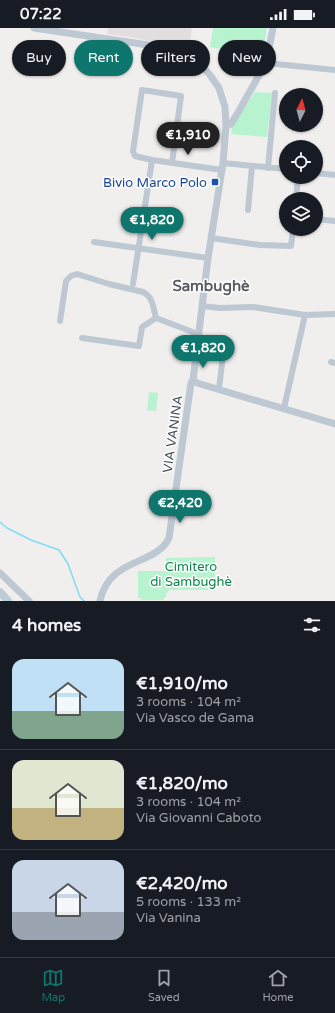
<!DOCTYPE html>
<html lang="en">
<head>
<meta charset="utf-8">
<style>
	body { margin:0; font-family:"Varela Round",sans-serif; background:#20242c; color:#f1f3f6; height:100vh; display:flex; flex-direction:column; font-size:15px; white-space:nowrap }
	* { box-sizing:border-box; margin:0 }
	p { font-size:13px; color:#9ea1a6 }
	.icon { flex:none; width:22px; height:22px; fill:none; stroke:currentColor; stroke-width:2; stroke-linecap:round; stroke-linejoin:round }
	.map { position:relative; height:573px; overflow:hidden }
	.panel { display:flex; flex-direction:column; background:#171b24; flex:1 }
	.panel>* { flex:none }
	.hud { position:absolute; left:12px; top:12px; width:311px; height:36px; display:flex; gap:8px }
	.needle { width:26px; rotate:6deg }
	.buttons { position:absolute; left:279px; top:60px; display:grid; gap:8px }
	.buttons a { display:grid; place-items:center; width:44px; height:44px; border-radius:50%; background:#171b24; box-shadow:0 1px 3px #0004; font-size:20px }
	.price { position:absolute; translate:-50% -34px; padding:0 9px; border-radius:14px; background:#0f766e; color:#fff; font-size:13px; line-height:26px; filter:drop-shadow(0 1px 2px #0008) }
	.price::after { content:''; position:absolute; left:50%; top:24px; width:12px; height:9px; margin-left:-6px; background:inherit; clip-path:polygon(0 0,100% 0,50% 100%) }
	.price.on { background:#222; color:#fff }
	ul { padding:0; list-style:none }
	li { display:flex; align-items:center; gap:12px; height:100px; padding:0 12px }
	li+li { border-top:1px solid #363941 }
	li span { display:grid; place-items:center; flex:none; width:112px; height:80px; border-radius:12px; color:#555 }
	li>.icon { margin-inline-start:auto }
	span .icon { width:48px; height:48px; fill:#fffc; stroke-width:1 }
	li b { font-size:17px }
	h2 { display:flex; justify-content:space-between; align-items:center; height:48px; padding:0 12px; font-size:17px }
	.pill { padding:0 14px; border-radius:18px; background:#171b24; box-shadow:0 1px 3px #0004; font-size:14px; line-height:36px }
	.pill.on { background:#0f766e; color:#fff }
	.status { display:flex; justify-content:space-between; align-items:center; height:28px; padding:0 20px; background:#171b24; direction:ltr }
	.status svg { height:11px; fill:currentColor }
	.menu { display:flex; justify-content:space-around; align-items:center; height:56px; border-top:1px solid #363941; background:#171b24; font-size:11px; color:#9ea1a6 }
	.menu a { display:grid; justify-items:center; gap:2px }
	.menu .on { color:#0f766e }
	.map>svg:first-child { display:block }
	.education { fill:#e2dedf }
	.green { fill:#b7f3cf }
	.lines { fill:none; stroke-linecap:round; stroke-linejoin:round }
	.stream { stroke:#80dcf5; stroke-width:1.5 }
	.minor { stroke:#bdc8d2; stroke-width:6 }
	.tertiary { stroke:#bdc8d2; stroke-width:7 }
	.secondary { stroke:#becbd9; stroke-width:8 }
	.transit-dot { fill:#1a4fb4; stroke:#fff; stroke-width:1.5 }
	.labels { text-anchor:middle; stroke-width:3; stroke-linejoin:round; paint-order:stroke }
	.transit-label { font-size:13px; fill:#164399; stroke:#fff; text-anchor:end }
	.street-label { font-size:13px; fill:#44515d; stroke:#fff }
	.park-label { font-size:13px; fill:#0d864a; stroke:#fff }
	.quarter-label { font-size:15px; font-weight:bold; fill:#5a5e64; stroke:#fff }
</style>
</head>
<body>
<div class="status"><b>07:22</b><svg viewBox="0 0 49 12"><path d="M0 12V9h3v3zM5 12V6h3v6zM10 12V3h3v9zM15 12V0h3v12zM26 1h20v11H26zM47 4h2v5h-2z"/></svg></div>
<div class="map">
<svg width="335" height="573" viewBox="0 0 335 573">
	<rect width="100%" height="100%" fill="#f1eeee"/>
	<path class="education" d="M108 0H192L189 21 177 18 129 9 107 6Z"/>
	<path class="green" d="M213 0H267L262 29 210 19Z
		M255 64 272 65 267 109 231 106 232 99Z
		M149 364 158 365 156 383 147 382Z
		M215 529V562H169L166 566V569L164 570V572H141V570H138V543H166V530Z"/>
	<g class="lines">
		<path class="stream" d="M0 494 7 500 31 512 59 522 68 536 80 569 84 573"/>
		<path class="minor" d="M266 35 335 42
			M172 135 181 68 142 62 133 123 135 128 152 132 222 142
			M223 135 286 141
			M268 140 275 65
			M316 145 335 147
			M296 171 298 149
			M248 182 252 138
			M316 191 335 193
			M211 210 260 217 291 218 293 201
			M94 214 208 230
			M133 256 152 132
			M202 278 220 280 253 279 305 287 335 286
			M156 290 198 306
			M60 293 66 253 71 248 77 246 109 256 143 264C153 269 153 279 156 290
			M82 310 139 318 142 299 156 290
			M331 334 335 335
			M219 361 225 310
			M284 380 305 287"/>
		<path class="tertiary" d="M34 0 155 18 176 24 198 34 210 47 219 60 225 79 226 98 223 135 208 230 193 352 191 355 169 510C156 538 109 529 100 573
			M226 98 231 96 240 81 266 35 273 0
			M193 352 197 355 335 396
			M0 545 29 573"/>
		<path class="secondary" d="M0 564 8 573"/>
	</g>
	<rect class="transit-dot" x="211" y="150" width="8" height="8" rx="2"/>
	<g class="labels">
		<g class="transit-label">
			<text x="207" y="159">Bivio Marco Polo</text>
		</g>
		<g class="street-label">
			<text transform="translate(172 406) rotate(-82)" y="5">VIA VANINA</text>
		</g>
		<g class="park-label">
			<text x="191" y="543">Cimitero<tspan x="191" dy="15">di Sambughè</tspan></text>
		</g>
		<g class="quarter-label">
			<text x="211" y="263">Sambughè</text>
		</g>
	</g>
</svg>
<div class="buttons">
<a><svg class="needle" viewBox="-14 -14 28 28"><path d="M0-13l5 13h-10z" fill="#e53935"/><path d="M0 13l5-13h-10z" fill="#9ea1a6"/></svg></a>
<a><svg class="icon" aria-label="locate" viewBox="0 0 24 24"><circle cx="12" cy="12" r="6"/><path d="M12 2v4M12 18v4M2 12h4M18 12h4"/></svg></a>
<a><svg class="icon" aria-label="layers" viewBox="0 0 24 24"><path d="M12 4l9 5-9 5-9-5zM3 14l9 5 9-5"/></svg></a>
</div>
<b class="price on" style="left:188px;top:128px">€1,910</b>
<b class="price" style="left:152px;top:213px">€1,820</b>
<b class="price" style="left:203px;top:341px">€1,820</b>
<b class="price" style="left:180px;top:496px">€2,420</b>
<div class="hud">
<a class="pill">Buy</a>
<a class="pill on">Rent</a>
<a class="pill">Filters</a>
<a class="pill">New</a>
</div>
</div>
<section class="panel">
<h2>4 homes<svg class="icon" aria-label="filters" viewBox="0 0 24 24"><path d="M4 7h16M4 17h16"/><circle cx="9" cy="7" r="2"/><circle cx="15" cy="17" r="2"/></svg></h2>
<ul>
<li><span style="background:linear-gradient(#bfe0f5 65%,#7fa58c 0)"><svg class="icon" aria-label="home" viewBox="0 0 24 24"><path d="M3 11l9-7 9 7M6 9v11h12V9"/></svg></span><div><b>€1,910/mo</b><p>3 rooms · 104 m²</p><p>Via Vasco de Gama</p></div></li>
<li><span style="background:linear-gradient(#dfe7d0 60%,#c2b280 0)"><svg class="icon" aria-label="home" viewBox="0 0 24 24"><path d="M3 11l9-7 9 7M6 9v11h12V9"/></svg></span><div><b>€1,820/mo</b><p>3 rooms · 104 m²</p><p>Via Giovanni Caboto</p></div></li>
<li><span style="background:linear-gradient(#c9d6e8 65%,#9aa5b1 0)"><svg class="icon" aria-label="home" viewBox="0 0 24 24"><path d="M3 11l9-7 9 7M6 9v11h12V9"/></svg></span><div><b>€2,420/mo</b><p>5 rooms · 133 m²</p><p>Via Vanina</p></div></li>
</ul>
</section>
<nav class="menu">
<a class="on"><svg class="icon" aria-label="map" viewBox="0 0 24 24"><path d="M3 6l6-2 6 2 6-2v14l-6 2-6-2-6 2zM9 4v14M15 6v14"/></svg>Map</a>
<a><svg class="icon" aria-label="saved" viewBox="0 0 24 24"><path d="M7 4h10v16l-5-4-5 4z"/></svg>Saved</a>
<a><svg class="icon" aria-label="home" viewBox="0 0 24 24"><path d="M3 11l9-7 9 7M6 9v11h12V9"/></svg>Home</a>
</nav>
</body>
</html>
